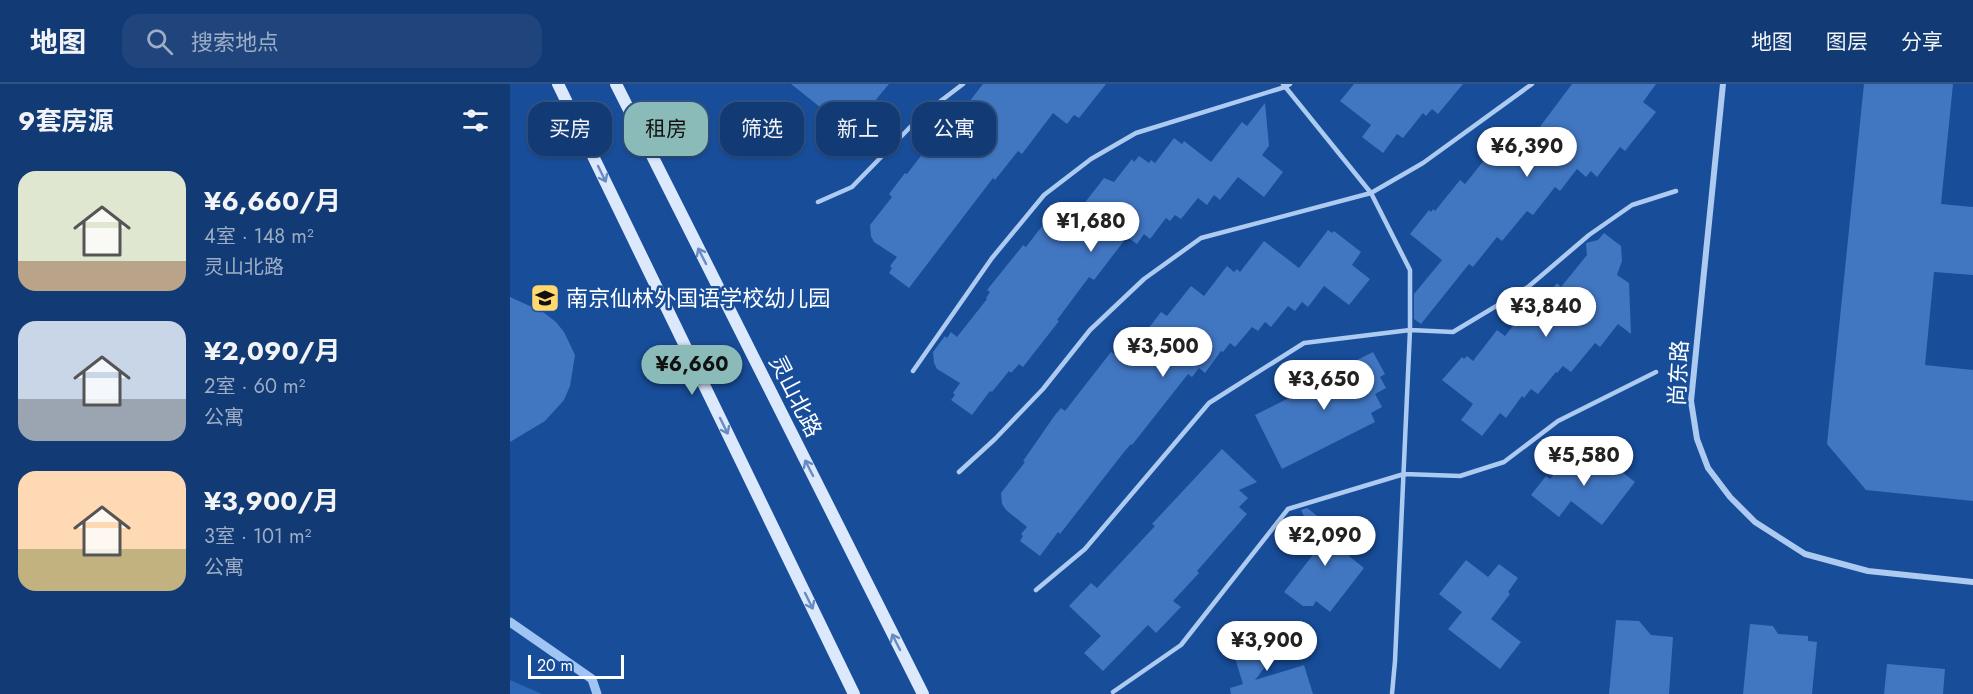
<!DOCTYPE html>
<html lang="zh">
<head>
<meta charset="utf-8">
<style>
	body { margin:0; font-family:Jost,"Noto Sans SC",sans-serif; background:#1f457c; color:#f1f3f6; height:100vh; display:flex; flex-direction:column; font-size:22px; white-space:nowrap }
	* { box-sizing:border-box; margin:0 }
	p { font-size:20px; color:#9cadc5 }
	.icon { flex:none; width:33px; height:33px; fill:none; stroke:currentColor; stroke-width:2; stroke-linecap:round; stroke-linejoin:round }
	.map { position:relative; flex:1; overflow:hidden }
	.details { display:flex; flex-direction:column; background:#123a74; width:510px }
	.details>* { flex:none }
	.guide { position:absolute; left:18px; top:18px; width:570px; height:54px; display:flex; gap:12px }
	.scale { position:absolute; left:18px; bottom:15px; width:96px; box-sizing:border-box; padding-left:6px; border:3px solid #fff; border-top:0; font-size:16px; line-height:21px; white-space:nowrap; color:#fff; -webkit-text-stroke:4px #184d9a; paint-order:stroke }
	.price { position:absolute; translate:-50% -51px; padding:0 14px; border-radius:21px; background:#fff; color:#222; font-size:20px; line-height:39px; filter:drop-shadow(0 2px 3px #0008) }
	.price::after { content:''; position:absolute; left:50%; top:36px; width:18px; height:14px; margin-left:-9px; background:inherit; clip-path:polygon(0 0,100% 0,50% 100%) }
	.price.on { background:#8bbbb9; color:#111 }
	ul { padding:0; list-style:none }
	li { display:flex; align-items:center; gap:18px; height:150px; padding:0 18px }
	li span { display:grid; place-items:center; flex:none; width:168px; height:120px; border-radius:18px; color:#555 }
	li>.icon { margin-inline-start:auto }
	span .icon { width:72px; height:72px; fill:#fffc; stroke-width:1 }
	li b { font-size:26px }
	h2 { display:flex; justify-content:space-between; align-items:center; height:72px; padding:0 18px; font-size:26px }
	.tag { padding:0 21px; border-radius:18px; background:#123a74; box-shadow:0 2px 4px #0004,0 0 0 2px #315486; font-size:21px; line-height:54px }
	.tag.on { background:#8bbbb9; color:#111 }
	header { display:flex; align-items:center; gap:36px; box-sizing:border-box; height:84px; padding:0 30px; background:#123a74; border-bottom:2px solid #315486 }
	header strong { font-size:28px }
	nav { display:flex; gap:33px; margin-inline-start:auto; font-size:21px }
	.search { width:420px; height:54px; background:#1f457c; display:flex; align-items:center; gap:15px; box-sizing:border-box; padding:0 21px; border-radius:18px; color:#9cadc5; font-size:22px }
	main { display:flex; flex:1; min-height:0 }
	.map>svg:first-child { display:block }
	.green { fill:#2c66b7 }
	.lines { fill:none; stroke-linecap:round; stroke-linejoin:round }
	.stream { stroke:#a0c4f4; stroke-width:9 }
	.building { fill:#4176c1 }
	.lane { stroke:#adcaf1; stroke-width:4.5 }
	.street { stroke:#adcaf1; stroke-width:6 }
	.secondary { stroke:#dce9fc; stroke-width:12 }
	.oneway { stroke:#668bc1 }
	.labels { text-anchor:middle; stroke-width:5; stroke-linejoin:round; paint-order:stroke }
	.poi-label { font-size:22px; fill:#fff; stroke:#184d9a; text-anchor:start }
	.street-label { font-size:22px; fill:#fff; stroke:#184d9a }
</style>
</head>
<body>
<header>
<strong>地图</strong>
<div class="search"><svg class="icon" aria-label="search" viewBox="0 0 24 24"><circle cx="10" cy="10" r="6"/><path d="M15 15l6 6"/></svg>搜索地点</div>
<nav><a>地图</a><a>图层</a><a>分享</a></nav>
</header>
<main>
<section class="details">
<h2>9套房源<svg class="icon" aria-label="filters" viewBox="0 0 24 24"><path d="M4 7h16M4 17h16"/><circle cx="9" cy="7" r="2"/><circle cx="15" cy="17" r="2"/></svg></h2>
<ul>
<li><span style="background:linear-gradient(#dfe7d0 75%,#b9a48a 0)"><svg class="icon" aria-label="home" viewBox="0 0 24 24"><path d="M3 11l9-7 9 7M6 9v11h12V9"/></svg></span><div><b>¥6,660/月</b><p>4室 · 148 m²</p><p>灵山北路</p></div></li>
<li><span style="background:linear-gradient(#c9d6e8 65%,#9aa5b1 0)"><svg class="icon" aria-label="home" viewBox="0 0 24 24"><path d="M3 11l9-7 9 7M6 9v11h12V9"/></svg></span><div><b>¥2,090/月</b><p>2室 · 60 m²</p><p>公寓</p></div></li>
<li><span style="background:linear-gradient(#ffd9b3 65%,#c2b280 0)"><svg class="icon" aria-label="home" viewBox="0 0 24 24"><path d="M3 11l9-7 9 7M6 9v11h12V9"/></svg></span><div><b>¥3,900/月</b><p>3室 · 101 m²</p><p>公寓</p></div></li>
</ul>
</section>
<div class="map">
<svg width="1463" height="610" viewBox="0 0 1463 610">
	<rect width="100%" height="100%" fill="#184d9a"/>
	<path class="green" d="M0 596 32 610H0Z"/>
	<g class="lines">
		<path class="stream" d="M0 538 82 595 87 610"/>
	</g>
	<path class="building" d="M281 0H379L329 60 309 45 320 31Z
		M473 0H596L569 34 564 31 557 40 543 29 512 70 508 67 485 96 483 94 399 204 379 189 382 184 380 182 387 173 364 158 361 152 360 141 382 113 379 110 395 89 397 90 437 38 439 39 443 34 445 36Z
		M844 0H953L928 30 922 25 916 32 913 29 893 54 887 50 873 69 852 53 861 41 830 17Z
		M1062 0H1146L1133 18 1146 28 1115 67 1110 63 1087 93 1081 87 1076 93 1067 85 1050 107 1045 103 1023 131 1017 127 992 157 987 153 963 183 959 180 911 240 904 235V210L932 176 900 150 919 126 921 128 923 125 925 127 950 96 955 100 979 70 983 73 1005 44 1020 56Z
		M1354 0H1443L1431 120 1463 123V191L1424 188 1415 281 1463 286V417L1356 406 1317 360Z
		M755 19 759 62 752 71 773 88 754 113 728 93 710 116 704 111 697 121 688 114 671 135 665 131 660 137 656 134 640 155 634 150 627 160 617 153 584 196 579 193 547 236 549 237 513 283 509 280 501 289 499 287 482 308 480 307 462 331 441 316 445 311 443 309 450 299 427 285 424 279 423 268 435 252 437 254 441 248 447 253 477 215 476 214 480 208 477 206 510 165 513 161 516 163 539 133 546 139 548 137 556 143 594 94 604 98 622 75 624 78 629 72 639 79 641 76 645 79 664 54 672 60 674 57 701 78 732 38 737 42Z
		M818 146 822 149 824 147 851 168 842 181 860 195 839 221 814 202 798 223 792 218 785 227 778 222 761 243 755 238 748 247 742 243 725 263 720 259 713 268 711 267 695 289 689 284 682 293 678 290 622 361 621 360 614 368 550 450 548 448 530 472 510 457 513 452 511 450 517 443 496 426 492 420 491 409 515 378 513 377 545 331 551 324 555 327 601 268 614 276 651 228 657 232 681 202 694 212 717 182 724 188 727 185 730 188 754 157 789 184Z
		M1094 149 1111 162 1112 177 1107 191 1119 199 1121 250 1108 240 1090 263 1085 259 1061 288 1053 282 1047 289 1046 288 1028 310 1021 305 1014 314 1012 312 996 334 990 329 972 352 951 336 963 320 932 296 952 273 954 275 957 272 963 277 987 246 995 252 1014 228 1016 230 1019 226 1023 229 1047 199 1051 203 1077 171 1076 159 1088 156Z
		M0 213 33 228 46 238 54 248 65 271 60 302 54 316 35 337 0 358Z
		M863 268 875 290 870 293 876 304 865 310 872 323 861 329 865 338 772 385 745 331 779 314 778 311Z
		M712 365 747 398 729 406 738 414 729 423 737 430 687 487 689 489 663 517 671 523 646 549 638 541 593 587 574 569 591 552 559 522 581 499 587 504 645 442 642 440Z
		M1064 365 1086 382 1093 373 1125 398 1092 441 1061 417 1049 433 1021 411 1036 392 1040 395Z
		M797 424 846 462 839 472 854 484 820 528 806 517 803 522H793L774 508 809 463 791 426Z
		M956 476 978 493 989 480 1008 494 998 508 1000 510 981 535 1011 558 990 585 938 545 952 528 929 510Z
		M1106 536 1129 537 1141 551 1163 553 1159 610H1099Z
		M1240 540 1263 542 1268 550 1298 552V557L1307 558 1302 610H1233Z
		M759 553 764 571 745 596 794 581 803 610H721L720 604 733 600 722 564Z
		M1377 580 1435 585 1433 610H1374Z"/>
	<g class="lines">
		<path class="lane" d="M773 0 861 109 900 186V246L885 577 882 610
			M308 118 342 103 411 32 453 0
			M403 287 482 174 534 111 581 75 626 49 775 3 780 0
			M449 388 485 355 533 305 580 246 634 195 691 154 861 109 913 79 1022 0
			M526 506 575 465 699 319 794 259 900 246 943 248 1018 203 1079 151 1122 121 1166 107
			M603 608 671 561 778 425 894 390 950 392 994 378 1048 337 1146 288"/>
		<path class="street" d="M1213 0 1181 317 1187 355 1198 384 1220 413 1245 438 1295 470 1358 487 1463 498"/>
		<path class="secondary" d="M48 0 344 610
			M106 0 413 610"/>
	</g>
	<defs><path id="oneway-shaft" d="M-6 0H5M1.5-3L5.5 0L1.5 3" fill="none" stroke-width="1.6" stroke-linecap="round" stroke-linejoin="round" transform="scale(1.5)"/></defs>
	<g class="oneway">
		<use href="#oneway-shaft" transform="translate(92 90) rotate(64)"/>
		<use href="#oneway-shaft" transform="translate(192 172) rotate(-117)"/>
		<use href="#oneway-shaft" transform="translate(214 342) rotate(64)"/>
		<use href="#oneway-shaft" transform="translate(299 384) rotate(-117)"/>
		<use href="#oneway-shaft" transform="translate(299 517) rotate(64)"/>
		<use href="#oneway-shaft" transform="translate(386 558) rotate(-117)"/>
	</g>
	<defs>
		<g id="school-square" transform="scale(1.5)"><rect x="-9" y="-9" width="18" height="18" rx="4" fill="#ffd96e" stroke="#184d9a"/><path d="M0-5L7-2L0 1L-7-2ZM-4 1L0 2.5L4 1V4Q0 6-4 4Z" fill="#111"/></g>
	</defs>
	<g fill-rule="evenodd">
		<use href="#school-square" x="35" y="214"/>
	</g>
	<g class="labels">
		<g class="poi-label">
			<text x="56" y="222">南京仙林外国语学校幼儿园</text>
		</g>
		<g class="street-label">
			<text transform="translate(1168 289) rotate(-87)" y="8">尚东路</text>
			<text transform="translate(286 312) rotate(63)" y="8">灵山北路</text>
		</g>
	</g>
</svg>
<div class="scale">20 m</div>
<b class="price" style="left:1017px;top:94px">¥6,390</b>
<b class="price" style="left:581px;top:169px">¥1,680</b>
<b class="price" style="left:1036px;top:254px">¥3,840</b>
<b class="price" style="left:653px;top:294px">¥3,500</b>
<b class="price on" style="left:182px;top:312px">¥6,660</b>
<b class="price" style="left:814px;top:327px">¥3,650</b>
<b class="price" style="left:1074px;top:403px">¥5,580</b>
<b class="price" style="left:815px;top:483px">¥2,090</b>
<b class="price" style="left:757px;top:588px">¥3,900</b>
<div class="guide">
<a class="tag">买房</a>
<a class="tag on">租房</a>
<a class="tag">筛选</a>
<a class="tag">新上</a>
<a class="tag">公寓</a>
</div>
</div>
</main>
</body>
</html>
